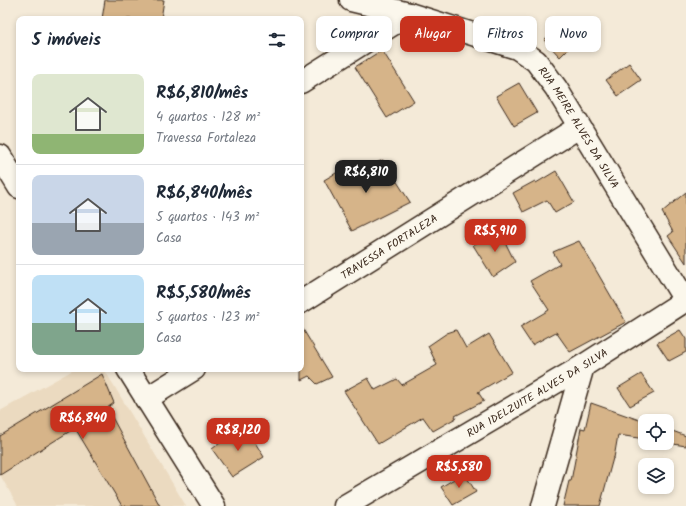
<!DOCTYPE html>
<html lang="pt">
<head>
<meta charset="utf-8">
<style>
	body { margin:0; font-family:Kalam,sans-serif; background:#f2f2f3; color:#1f2937; height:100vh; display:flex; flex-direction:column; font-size:15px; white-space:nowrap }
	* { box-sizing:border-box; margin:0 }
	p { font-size:13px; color:#747a83 }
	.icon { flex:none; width:22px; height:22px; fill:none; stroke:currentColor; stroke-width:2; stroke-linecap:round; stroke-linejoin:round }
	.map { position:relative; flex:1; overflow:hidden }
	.details { position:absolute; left:16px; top:16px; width:288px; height:356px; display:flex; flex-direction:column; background:#fff; border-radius:8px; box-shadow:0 2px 6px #0003 }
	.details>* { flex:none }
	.top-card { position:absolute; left:316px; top:16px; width:310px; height:36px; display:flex; gap:8px }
	.controls { position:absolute; left:638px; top:414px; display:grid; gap:8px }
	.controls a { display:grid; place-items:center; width:36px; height:36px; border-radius:8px; background:#fff; box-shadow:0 2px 6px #0003; font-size:20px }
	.price { position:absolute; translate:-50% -34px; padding:0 9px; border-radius:8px; background:#c8321e; color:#fff; font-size:13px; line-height:26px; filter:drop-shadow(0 1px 2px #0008) }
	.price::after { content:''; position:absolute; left:50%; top:24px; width:12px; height:9px; margin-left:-6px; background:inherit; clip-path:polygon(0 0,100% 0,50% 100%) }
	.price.on { background:#222; color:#fff }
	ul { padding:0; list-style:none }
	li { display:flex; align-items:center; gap:12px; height:100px; padding:0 16px }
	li+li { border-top:1px solid #e0e1e3 }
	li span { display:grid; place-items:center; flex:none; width:112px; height:80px; border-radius:8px; color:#555 }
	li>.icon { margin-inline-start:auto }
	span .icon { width:48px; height:48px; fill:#fffc; stroke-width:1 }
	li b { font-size:17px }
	h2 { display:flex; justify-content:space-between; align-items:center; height:48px; padding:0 16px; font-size:17px }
	.tag { padding:0 14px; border-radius:8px; background:#fff; box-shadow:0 2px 6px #0003; font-size:14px; line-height:36px }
	.tag.on { background:#c8321e; color:#fff }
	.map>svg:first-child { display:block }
	.built { fill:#ebdac0 }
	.building { fill:#d6b489; stroke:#3b2a1e }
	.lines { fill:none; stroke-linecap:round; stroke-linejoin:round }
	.minor-casing { stroke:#3b2a1e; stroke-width:25 }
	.minor { stroke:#fbf7ec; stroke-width:22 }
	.labels { text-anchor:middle; stroke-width:3; stroke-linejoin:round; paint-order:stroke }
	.street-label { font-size:11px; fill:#3b2a1e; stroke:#fbf7ec }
</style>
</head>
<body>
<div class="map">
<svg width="686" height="506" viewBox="0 0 686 506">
	<rect width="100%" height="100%" fill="#f4ead8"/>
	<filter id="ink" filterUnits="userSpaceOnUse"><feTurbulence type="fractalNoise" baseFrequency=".025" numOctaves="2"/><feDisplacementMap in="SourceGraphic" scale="8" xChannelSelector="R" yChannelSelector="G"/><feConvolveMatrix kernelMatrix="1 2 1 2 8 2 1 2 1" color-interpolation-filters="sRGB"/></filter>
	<g filter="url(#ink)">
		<path class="built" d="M75 369H104L186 506H18L0 475V411Z"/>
		<path class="building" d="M105 0H164L161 19H102Z
			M567 18 583 34 560 57 544 40Z
			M382 50 414 101 387 118 355 67Z
			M629 63 641 80 618 96 606 80Z
			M519 83 537 113 514 126 496 96Z
			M383 160 410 202 352 231 324 180 350 165 355 172Z
			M556 171 574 202 555 213 547 200 523 212 513 193 535 181 536 183Z
			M686 192V263L668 236 673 232 662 212Z
			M499 230 515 262 493 277 473 245Z
			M579 241 626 322 570 352 556 332 532 345 520 327 549 310 530 281 560 264 553 252Z
			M301 326 332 377 317 384 309 376 301 380Z
			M456 330 466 348 489 334 512 372 478 392 484 401 455 416 456 418 433 431 423 417 378 444 344 391 368 378 375 390 397 379 402 385 437 365 428 346 447 333Z
			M680 330 686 339V352L669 361 657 343Z
			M102 374 114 403 107 408 160 506H122L75 428 0 475V436Z
			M641 374 654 393 630 406 618 388Z
			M591 403 645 422V439L618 435 614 458H613L600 506H563L569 481H571L581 428 585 429Z
			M244 425 264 457 232 477 212 449Z
			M667 429 686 436V446L667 443Z
			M464 473 476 492 453 505 441 487Z"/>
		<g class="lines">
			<g class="minor-casing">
				<g id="minor">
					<path id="s1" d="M351 0 409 14 517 48 536 61 556 88 685 300"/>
					<path d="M301 82 409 14"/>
					<path d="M0 156 19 187"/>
					<path id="s2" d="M301 302 579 127"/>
					<path d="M128 369 214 506"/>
					<path d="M146 399 194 369"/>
					<path id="s3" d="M345 506 583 366 686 300"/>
					<path d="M543 506 583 366"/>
				</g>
			</g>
			<use href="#minor" class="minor"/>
		</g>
	</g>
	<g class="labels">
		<g class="street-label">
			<text dy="4" stroke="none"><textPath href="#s1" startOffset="275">RUA MEIRE ALVES DA SILVA</textPath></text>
			<text dy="4" stroke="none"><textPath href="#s2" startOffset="104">TRAVESSA FORTALEZA</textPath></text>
			<text dy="4" stroke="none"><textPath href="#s3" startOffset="223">RUA IDELZUITE ALVES DA SILVA</textPath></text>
		</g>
	</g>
</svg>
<div class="controls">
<a><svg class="icon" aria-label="locate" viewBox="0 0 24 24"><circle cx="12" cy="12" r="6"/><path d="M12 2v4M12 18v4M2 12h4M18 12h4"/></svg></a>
<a><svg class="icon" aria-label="layers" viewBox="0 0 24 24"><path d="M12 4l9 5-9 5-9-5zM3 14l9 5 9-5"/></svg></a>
</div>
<b class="price on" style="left:366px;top:194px">R$6,810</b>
<b class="price" style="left:495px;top:253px">R$5,910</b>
<b class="price" style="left:83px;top:440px">R$6,840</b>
<b class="price" style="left:238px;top:452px">R$8,120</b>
<b class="price" style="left:459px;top:489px">R$5,580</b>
<div class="top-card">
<a class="tag">Comprar</a>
<a class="tag on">Alugar</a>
<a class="tag">Filtros</a>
<a class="tag">Novo</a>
</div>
<section class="details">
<h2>5 imóveis<svg class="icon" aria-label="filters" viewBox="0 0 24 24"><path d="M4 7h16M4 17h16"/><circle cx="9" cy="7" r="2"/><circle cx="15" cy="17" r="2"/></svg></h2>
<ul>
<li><span style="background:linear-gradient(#dfe7d0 75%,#8fb573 0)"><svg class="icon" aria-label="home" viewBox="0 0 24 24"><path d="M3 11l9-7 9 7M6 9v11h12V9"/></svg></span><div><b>R$6,810/mês</b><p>4 quartos · 128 m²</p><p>Travessa Fortaleza</p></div></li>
<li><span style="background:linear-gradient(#c9d6e8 60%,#9aa5b1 0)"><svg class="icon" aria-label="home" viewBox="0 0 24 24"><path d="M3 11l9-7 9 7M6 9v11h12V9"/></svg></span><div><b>R$6,840/mês</b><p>5 quartos · 143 m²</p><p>Casa</p></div></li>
<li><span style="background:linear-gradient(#bfe0f5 60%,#7fa58c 0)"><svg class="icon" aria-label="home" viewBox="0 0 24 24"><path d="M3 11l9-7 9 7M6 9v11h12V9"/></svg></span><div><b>R$5,580/mês</b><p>5 quartos · 123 m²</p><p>Casa</p></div></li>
</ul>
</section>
</div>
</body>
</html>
